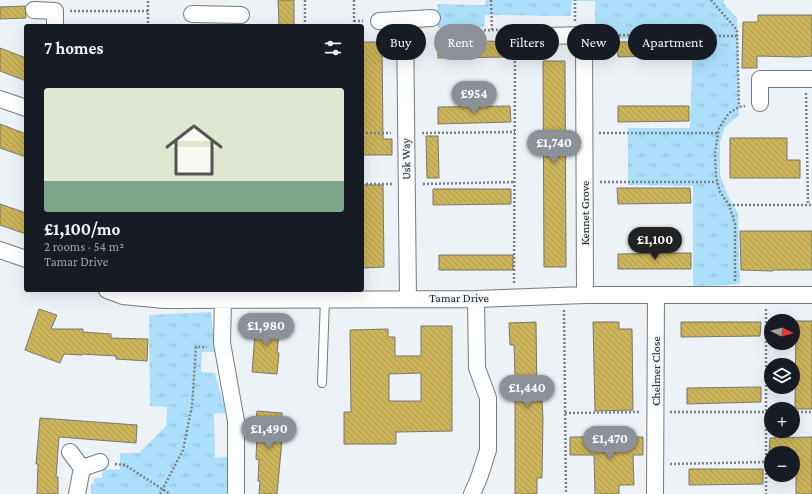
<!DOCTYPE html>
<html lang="en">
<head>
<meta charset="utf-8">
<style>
	body { margin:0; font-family:"Crimson Pro",serif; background:#242831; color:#f1f3f6; height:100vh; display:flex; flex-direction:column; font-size:15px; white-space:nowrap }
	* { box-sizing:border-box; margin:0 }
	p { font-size:13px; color:#9ea1a6 }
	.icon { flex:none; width:22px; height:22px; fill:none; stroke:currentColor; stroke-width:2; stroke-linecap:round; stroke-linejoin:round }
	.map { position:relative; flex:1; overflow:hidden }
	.side { position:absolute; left:24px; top:24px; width:340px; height:268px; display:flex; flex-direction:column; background:#171b24; border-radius:4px; box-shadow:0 4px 16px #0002 }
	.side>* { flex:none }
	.top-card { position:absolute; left:376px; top:24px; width:376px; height:36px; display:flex; gap:8px }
	.needle { width:26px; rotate:96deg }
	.fabs { position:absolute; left:764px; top:314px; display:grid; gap:8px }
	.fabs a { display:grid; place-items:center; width:36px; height:36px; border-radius:50%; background:#171b24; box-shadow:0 4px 16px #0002; font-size:20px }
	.price { position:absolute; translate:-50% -34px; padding:0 9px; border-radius:14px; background:#8c9099; color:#fff; font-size:13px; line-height:26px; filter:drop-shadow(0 1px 2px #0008) }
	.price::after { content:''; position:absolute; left:50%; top:24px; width:12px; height:9px; margin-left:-6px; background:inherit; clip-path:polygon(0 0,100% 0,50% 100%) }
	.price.current { background:#222; color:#fff }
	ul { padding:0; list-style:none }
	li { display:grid; align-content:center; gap:8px; height:212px; padding:0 20px }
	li+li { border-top:1px solid #363941 }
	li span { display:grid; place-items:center; height:124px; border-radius:4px; color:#555 }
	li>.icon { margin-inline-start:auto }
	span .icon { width:72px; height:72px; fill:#fffc; stroke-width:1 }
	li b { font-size:17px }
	h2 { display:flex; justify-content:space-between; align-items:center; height:48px; padding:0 20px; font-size:17px }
	.chip { padding:0 14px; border-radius:18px; background:#171b24; box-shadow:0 4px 16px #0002; font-size:14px; line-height:36px }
	.chip.current { background:#8c9099; color:#fff }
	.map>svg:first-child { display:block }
	.grass { fill:url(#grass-tufts) }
	.building { fill:url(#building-back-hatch); stroke:#787772; fill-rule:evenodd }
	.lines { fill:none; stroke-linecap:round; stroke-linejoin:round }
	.lane-casing { stroke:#757a7c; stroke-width:10 }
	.street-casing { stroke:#757a7c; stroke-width:18 }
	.path { stroke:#7c8082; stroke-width:2.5; stroke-dasharray:2 2; stroke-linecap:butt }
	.lane { stroke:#fff; stroke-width:8 }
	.street { stroke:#fff; stroke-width:16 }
	.labels { text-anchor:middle; stroke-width:3; stroke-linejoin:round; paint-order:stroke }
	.street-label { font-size:12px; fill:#1f2122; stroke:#ecf2f5 }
</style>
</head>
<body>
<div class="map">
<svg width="812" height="494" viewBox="0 0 812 494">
	<defs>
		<pattern id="grass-tufts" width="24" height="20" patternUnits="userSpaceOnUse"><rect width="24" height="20" fill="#acdff9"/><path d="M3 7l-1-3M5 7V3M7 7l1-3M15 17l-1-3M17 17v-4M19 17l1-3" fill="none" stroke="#94bfd5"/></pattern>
		<pattern id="building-back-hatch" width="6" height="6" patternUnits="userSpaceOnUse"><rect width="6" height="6" fill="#cbb45a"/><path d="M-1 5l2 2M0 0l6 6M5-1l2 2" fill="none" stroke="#ae9a4e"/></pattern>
	</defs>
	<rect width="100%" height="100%" fill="#ecf2f5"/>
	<path class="grass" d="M486 0H724V4L737 18 739 115 725 127 720 142V175L729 198 738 213 740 284 693 287V186L628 185V128H690L693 38 595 39V1H572L571 16 485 15 484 27 438 28 437 4 485 5Z
		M211 312 215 352H202L201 372 215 373 226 413 214 414 215 458 227 457 228 494H91V484H94V478H102L103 469 120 470V453H139L166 426 167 407 150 406 149 315Z"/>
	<path class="building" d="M278 0H294V26H279Z
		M25 6 26 18 0 19V7Z
		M758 15H812V56L799 57 757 56V68H742L743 22H758Z
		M507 41 510 45V57L438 58V42Z
		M690 41V55L618 57 617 42Z
		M362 42H382L383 139H392V155H362Z
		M0 48 26 58V81L0 71Z
		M543 61H565L566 267H544Z
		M510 106 511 122 438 124V107Z
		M618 106H689V121L618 122Z
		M0 124 26 134V157L0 148Z
		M426 136H438L439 178H427Z
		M730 138H787V160H800V178H730Z
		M362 185H383L384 267 362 268Z
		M617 188H690L691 203 618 204Z
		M433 189H511V204L433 205Z
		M0 204 26 213V234L0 225Z
		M740 231H812V270H773V271L741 270Z
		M673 253H691V269H618V254Z
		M439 255H513V270H439Z
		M39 309 57 315 51 329H83V332L111 334V338L148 339 147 361 116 359V356L82 354V355L64 354 60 363 25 350Z
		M256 320 280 322 277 353H279L277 374 252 372Z
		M796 321H812V409H795Z
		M536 322 537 401H542L543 418 542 478H537V494H515V375L514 345H510L509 323Z
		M593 322H619V329H632L633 410 595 411Z
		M681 322H761L760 336 681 337Z
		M421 326H452V431L396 432V444H344V412H351L350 330 388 329V337H395V356H421ZM421 373V401H389V374Z
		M761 387V402L687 404V388Z
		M257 411 282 413 281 439 282 440 277 494H259L260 481H258L259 460 256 459 257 435 255 434Z
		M40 418 137 425 136 443 59 437 56 477H58V494H37L38 464H36Z
		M570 437H643V455H633L634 485H619V494H595L594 455H570Z
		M812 437V494H796V453H769L770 438Z
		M689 469H763V484L689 485Z"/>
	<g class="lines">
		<g class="lane-casing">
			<path id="lane" d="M322 383 325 299"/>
		</g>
		<g class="street-casing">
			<path id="street" d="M34 10 55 11V26
				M192 14 241 15
				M405 20 408 299
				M379 21 432 18
				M515 37 584 35 585 295
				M0 99 26 108
				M760 103V79H812
				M0 250 26 259
				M107 290 123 296 164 300 476 299 585 295H812
				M223 300 222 343 236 421V494
				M70 452 82 468 100 462
				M77 494 82 468
				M472 494 479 478 488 450V398L477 368 476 299
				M655 494 656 295"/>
		</g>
		<path class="path" d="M305 0V26
			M491 0 492 30
			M711 0 737 30 739 107
			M70 11H148V26
			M148 11V0
			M354 21H363
			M575 21V0
			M354 26V0
			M440 31 501 30
			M599 35 737 36
			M806 93 808 205
			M362 133H391
			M422 133 515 132
			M599 133H718
			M600 182H717
			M362 184H392
			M423 184 514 182
			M729 205H812
			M735 281V224L729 205 720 192 716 176 715 153 719 128 729 113 739 107 745 106
			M514 283 515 52
			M766 309V494
			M564 310 566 494
			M670 412H771
			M793 412H812
			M565 413 641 412
			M115 464 125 465 170 494
			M670 464 766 462
			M160 494 183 450 192 406 196 347H207"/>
		<use href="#lane" class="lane"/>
		<use href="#street" class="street"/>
	</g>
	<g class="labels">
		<g class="street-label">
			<text transform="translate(406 159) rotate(-91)" y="4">Usk Way</text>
			<text transform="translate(585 213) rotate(-90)" y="4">Kennet Grove</text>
			<text x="459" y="302">Tamar Drive</text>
			<text transform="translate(656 371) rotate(-90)" y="4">Chelmer Close</text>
		</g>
	</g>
</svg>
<div class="fabs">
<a><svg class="needle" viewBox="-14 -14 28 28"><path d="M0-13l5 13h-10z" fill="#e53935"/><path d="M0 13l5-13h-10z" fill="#9ea1a6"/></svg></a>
<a><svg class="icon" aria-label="layers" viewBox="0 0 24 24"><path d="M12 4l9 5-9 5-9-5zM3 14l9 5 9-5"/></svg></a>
<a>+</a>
<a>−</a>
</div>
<b class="price" style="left:474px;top:115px">£954</b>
<b class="price" style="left:554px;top:164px">£1,740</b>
<b class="price current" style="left:655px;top:261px">£1,100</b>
<b class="price" style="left:266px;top:347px">£1,980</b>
<b class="price" style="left:527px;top:409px">£1,440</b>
<b class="price" style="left:269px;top:450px">£1,490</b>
<b class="price" style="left:610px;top:460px">£1,470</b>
<div class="top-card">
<a class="chip">Buy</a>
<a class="chip current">Rent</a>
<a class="chip">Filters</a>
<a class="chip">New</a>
<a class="chip">Apartment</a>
</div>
<section class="side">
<h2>7 homes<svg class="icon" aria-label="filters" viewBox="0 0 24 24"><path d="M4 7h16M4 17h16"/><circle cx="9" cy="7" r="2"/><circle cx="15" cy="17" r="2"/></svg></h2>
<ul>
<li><span style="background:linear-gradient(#dfe7d0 75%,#7fa58c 0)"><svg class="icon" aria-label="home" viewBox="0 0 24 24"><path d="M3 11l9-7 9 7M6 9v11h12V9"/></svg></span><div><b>£1,100/mo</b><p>2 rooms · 54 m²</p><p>Tamar Drive</p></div></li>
</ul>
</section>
</div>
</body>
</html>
